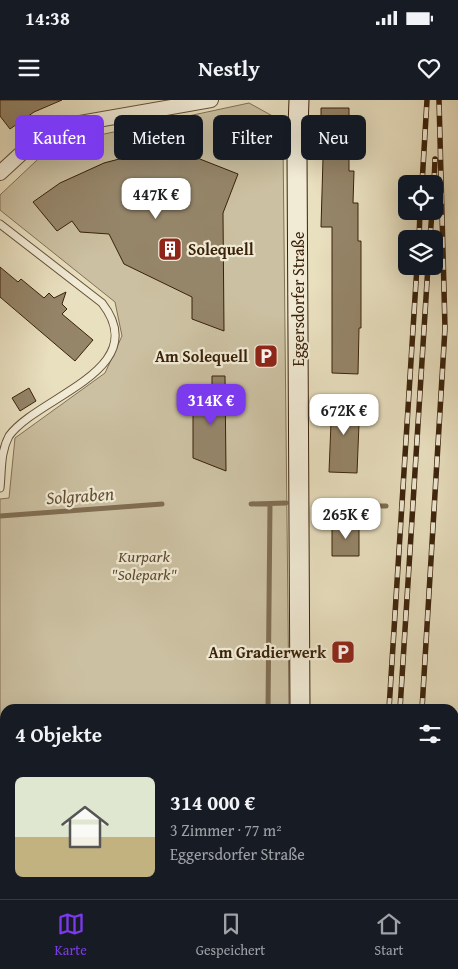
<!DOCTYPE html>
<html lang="de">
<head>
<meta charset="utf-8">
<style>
	body { margin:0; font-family:"Gentium Book Plus",serif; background:#20242c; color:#f1f3f6; height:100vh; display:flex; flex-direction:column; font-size:19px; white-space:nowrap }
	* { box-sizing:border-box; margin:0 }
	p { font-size:16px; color:#9ea1a6 }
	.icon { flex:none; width:28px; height:28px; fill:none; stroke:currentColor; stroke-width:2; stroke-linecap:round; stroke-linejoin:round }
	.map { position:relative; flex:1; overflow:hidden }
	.drawer { position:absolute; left:0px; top:604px; width:459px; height:196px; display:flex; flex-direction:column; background:#171b24; border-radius:15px 15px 0 0; box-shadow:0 5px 20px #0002 }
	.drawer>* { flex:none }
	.banner { position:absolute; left:15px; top:15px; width:429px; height:45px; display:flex; gap:10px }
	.fabs { position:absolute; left:398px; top:75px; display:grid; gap:10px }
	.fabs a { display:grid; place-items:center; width:45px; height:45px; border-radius:8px; background:#171b24; box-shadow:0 5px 20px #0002; font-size:25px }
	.price { position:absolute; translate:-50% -42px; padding:0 11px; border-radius:10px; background:#fff; color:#222; font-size:16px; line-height:32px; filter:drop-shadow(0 1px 2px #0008) }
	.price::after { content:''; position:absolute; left:50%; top:30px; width:15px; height:11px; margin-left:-8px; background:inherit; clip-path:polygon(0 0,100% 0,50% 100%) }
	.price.on { background:#7c3aed; color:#fff }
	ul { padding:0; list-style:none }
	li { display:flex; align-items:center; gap:15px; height:125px; padding:0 15px }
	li+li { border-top:1px solid #363941 }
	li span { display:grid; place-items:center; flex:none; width:140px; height:100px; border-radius:8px; color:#555 }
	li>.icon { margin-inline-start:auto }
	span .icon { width:60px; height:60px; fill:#fffc; stroke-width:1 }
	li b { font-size:21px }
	h2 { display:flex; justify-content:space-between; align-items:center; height:60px; padding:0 15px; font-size:21px }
	.pill { padding:0 18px; border-radius:8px; background:#171b24; box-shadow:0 5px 20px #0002; font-size:18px; line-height:45px }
	.pill.on { background:#7c3aed; color:#fff }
	.status { display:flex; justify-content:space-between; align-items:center; height:35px; padding:0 25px; background:#171b24; direction:ltr }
	.status svg { height:14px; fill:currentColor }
	header { display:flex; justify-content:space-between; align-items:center; height:65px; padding:0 15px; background:#171b24; font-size:22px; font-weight:800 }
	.menu { display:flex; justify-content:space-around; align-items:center; height:70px; border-top:1px solid #363941; background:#171b24; font-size:14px; color:#9ea1a6 }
	.menu a { display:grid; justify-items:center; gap:2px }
	.menu .on { color:#7c3aed }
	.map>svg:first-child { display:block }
	.green { fill:#cbc0a1; stroke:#827156 }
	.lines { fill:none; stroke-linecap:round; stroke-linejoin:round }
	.stream { stroke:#806d52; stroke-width:5 }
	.building { fill:#958569; stroke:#3a220a }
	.lane-casing { stroke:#665238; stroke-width:9 }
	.street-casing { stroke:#665238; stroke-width:16 }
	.secondary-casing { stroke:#3a220a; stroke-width:21 }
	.lane { stroke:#f1ebd6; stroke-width:7 }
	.street { stroke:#f1ebd6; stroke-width:14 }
	.secondary { stroke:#f1ebd6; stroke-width:19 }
	.rail-casing { stroke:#3a220a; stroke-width:5.5 }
	.rail { stroke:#f1ebd6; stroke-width:4; stroke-dasharray:11; stroke-linecap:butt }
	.labels { text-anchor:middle; stroke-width:4.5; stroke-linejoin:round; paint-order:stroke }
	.poi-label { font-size:16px; font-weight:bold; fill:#3a220a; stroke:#f1ebd6; text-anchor:end }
	.street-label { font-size:16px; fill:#3a220a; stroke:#f1ebd6 }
	.park-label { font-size:16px; font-style:italic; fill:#5e4a30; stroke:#f1ebd6 }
	.water-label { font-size:18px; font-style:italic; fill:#634e34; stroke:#f1ebd6 }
</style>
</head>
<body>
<div class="status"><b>14:38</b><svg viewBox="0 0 49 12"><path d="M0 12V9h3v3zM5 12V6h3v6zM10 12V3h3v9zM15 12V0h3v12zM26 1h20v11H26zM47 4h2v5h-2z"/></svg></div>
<header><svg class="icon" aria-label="menu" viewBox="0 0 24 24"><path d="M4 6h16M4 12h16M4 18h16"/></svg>Nestly<svg class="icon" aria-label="heart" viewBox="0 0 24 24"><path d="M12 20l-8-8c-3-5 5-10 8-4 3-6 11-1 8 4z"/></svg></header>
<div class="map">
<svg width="458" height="799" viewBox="0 0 458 799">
	<rect width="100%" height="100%" fill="#e9e0c0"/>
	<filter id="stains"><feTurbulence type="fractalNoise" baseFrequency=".004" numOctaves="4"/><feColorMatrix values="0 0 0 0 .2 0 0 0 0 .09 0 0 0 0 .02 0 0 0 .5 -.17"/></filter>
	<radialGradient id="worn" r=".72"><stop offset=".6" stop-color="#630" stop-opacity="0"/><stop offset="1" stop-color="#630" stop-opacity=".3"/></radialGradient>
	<path class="green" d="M249 3 278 19 283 42 289 609H5V795H291V799H0V399L9 398 15 338 105 273 122 236 115 202 0 110V95L53 45Z"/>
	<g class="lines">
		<path class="stream" d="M251 404 286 403
			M315 406H386
			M0 416 162 404
			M268 609 270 404"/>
	</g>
	<path class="building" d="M0 0H62L34 12 10 29 0 16Z
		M321 8H349V71H354L353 103H358V141H361V228H359L358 274 332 273V127H321L323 58H321Z
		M177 50 238 74 223 113 224 231 192 219V197L124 164 109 134 80 132 72 121 57 131 33 102 60 83 104 63 138 54Z
		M0 167 18 182 21 179 44 198 49 193 54 198 66 192 62 204 67 209 62 214 93 240 75 261 0 197Z
		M212 276H225L226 371 193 358V295L212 303Z
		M29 288 36 301 20 311 12 298Z
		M332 298 360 299 357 373 329 372Z
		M332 424H359V456H332Z"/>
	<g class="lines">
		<g class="lane-casing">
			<path id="lane" d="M0 124 102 203C154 270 38 296 9 336 0 353 2 370 0 388"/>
		</g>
		<g class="street-casing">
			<path id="street" d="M0 73 38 38 63 26 211 0"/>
		</g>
		<g class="secondary-casing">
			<path id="secondary" d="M299 0 297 53 300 609
				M302 795V799"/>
		</g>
		<use href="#lane" class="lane"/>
		<use href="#street" class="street"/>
		<use href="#secondary" class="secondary"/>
		<g class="rail-casing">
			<path id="rail" d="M422 84 427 0
				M434 84 435 59
				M419 139 420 111
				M430 139 432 111
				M389 609 417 166
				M400 609 428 166
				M422 609 445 228 439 0
				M376 799 377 795
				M387 799 388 795
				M409 799 410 795"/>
		</g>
		<use href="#rail" class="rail"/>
	</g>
	<defs>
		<g id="building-square" transform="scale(1.25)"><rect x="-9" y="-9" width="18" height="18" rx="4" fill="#8f2418" stroke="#f1ebd6"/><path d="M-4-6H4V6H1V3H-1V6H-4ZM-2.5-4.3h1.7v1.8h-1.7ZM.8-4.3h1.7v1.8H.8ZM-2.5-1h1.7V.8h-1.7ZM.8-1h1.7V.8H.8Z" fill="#fff"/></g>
		<g id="parking-square" transform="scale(1.25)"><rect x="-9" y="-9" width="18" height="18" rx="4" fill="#8f2418" stroke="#f1ebd6"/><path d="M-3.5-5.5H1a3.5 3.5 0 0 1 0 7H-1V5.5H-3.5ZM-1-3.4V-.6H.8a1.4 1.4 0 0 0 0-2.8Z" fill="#fff"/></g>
	</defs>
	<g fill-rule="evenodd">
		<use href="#building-square" x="170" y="149"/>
		<use href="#parking-square" x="266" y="256"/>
		<use href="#parking-square" x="343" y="552"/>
	</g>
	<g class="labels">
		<g class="poi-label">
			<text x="188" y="155" text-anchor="start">Solequell</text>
			<text x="248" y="262">Am Solequell</text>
			<text x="326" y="558">Am Gradierwerk</text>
		</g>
		<g class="street-label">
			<text transform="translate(298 199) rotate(-90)" y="6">Eggersdorfer Straße</text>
		</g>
		<g class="park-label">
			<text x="144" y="462">Kurpark<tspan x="144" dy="18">"Solepark"</tspan></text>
		</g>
		<g class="water-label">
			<text transform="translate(80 396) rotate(-4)" y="6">Solgraben</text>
		</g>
	</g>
	<rect width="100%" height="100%" filter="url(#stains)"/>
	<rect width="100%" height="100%" fill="url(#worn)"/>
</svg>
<div class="fabs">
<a><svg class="icon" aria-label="locate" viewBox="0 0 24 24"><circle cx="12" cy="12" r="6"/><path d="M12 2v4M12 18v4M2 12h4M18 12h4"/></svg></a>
<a><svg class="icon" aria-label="layers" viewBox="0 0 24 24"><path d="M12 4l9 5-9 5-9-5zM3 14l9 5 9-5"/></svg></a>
</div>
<b class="price" style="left:156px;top:120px">447K €</b>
<b class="price on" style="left:211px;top:326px">314K €</b>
<b class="price" style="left:344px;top:336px">672K €</b>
<b class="price" style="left:346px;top:440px">265K €</b>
<div class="banner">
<a class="pill on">Kaufen</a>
<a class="pill">Mieten</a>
<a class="pill">Filter</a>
<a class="pill">Neu</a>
</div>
<section class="drawer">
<h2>4 Objekte<svg class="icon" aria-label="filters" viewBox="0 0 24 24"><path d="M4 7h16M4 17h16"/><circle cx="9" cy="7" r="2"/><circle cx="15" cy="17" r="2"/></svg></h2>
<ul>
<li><span style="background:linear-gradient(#dfe7d0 60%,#c2b280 0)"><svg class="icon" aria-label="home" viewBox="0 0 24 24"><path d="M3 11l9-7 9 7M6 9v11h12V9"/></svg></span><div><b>314 000 €</b><p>3 Zimmer · 77 m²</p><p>Eggersdorfer Straße</p></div></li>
</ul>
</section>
</div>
<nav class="menu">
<a class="on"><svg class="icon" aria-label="map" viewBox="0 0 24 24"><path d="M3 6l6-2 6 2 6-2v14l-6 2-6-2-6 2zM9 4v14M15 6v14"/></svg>Karte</a>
<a><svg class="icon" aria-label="saved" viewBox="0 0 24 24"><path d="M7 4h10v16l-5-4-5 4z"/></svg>Gespeichert</a>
<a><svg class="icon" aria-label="home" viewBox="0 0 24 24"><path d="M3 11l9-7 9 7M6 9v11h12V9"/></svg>Start</a>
</nav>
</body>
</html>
